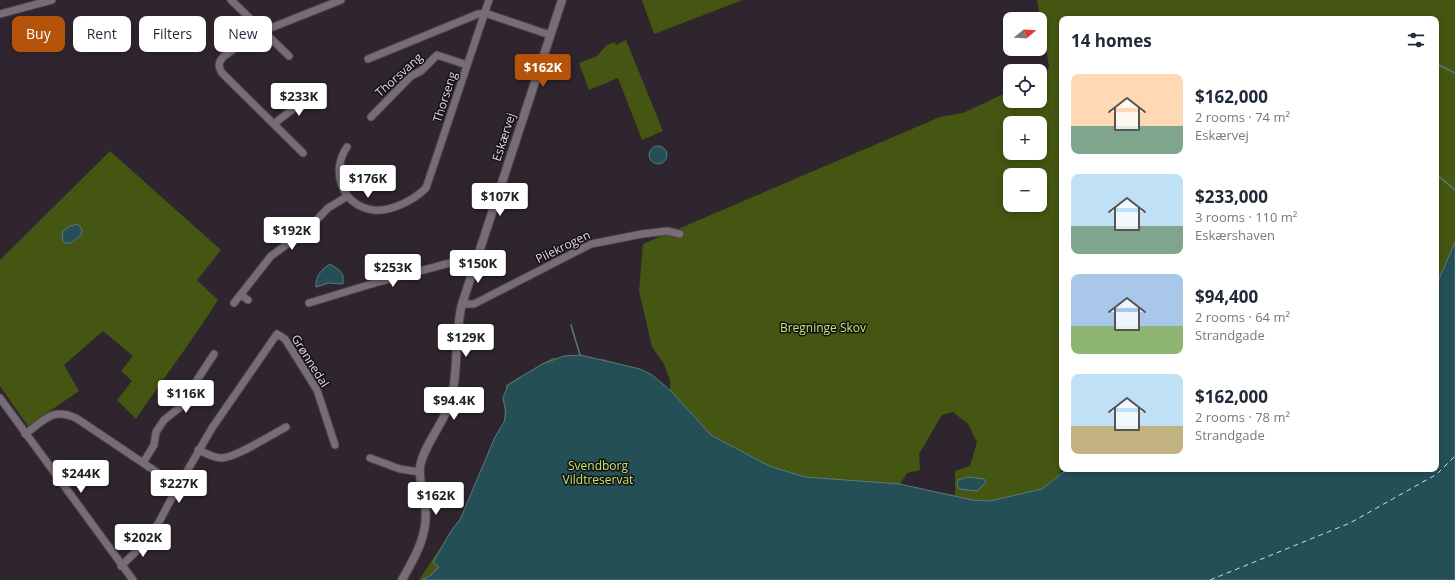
<!DOCTYPE html>
<html lang="en">
<head>
<meta charset="utf-8">
<style>
	body { margin:0; font-family:"Open Sans",sans-serif; background:#f6f6f7; color:#1f2937; height:100vh; display:flex; flex-direction:column; font-size:15px; white-space:nowrap }
	* { box-sizing:border-box; margin:0 }
	p { font-size:13px; color:#747a83 }
	.icon { flex:none; width:22px; height:22px; fill:none; stroke:currentColor; stroke-width:2; stroke-linecap:round; stroke-linejoin:round }
	.map { position:relative; flex:1; overflow:hidden }
	.panel { position:absolute; left:1059px; top:16px; width:380px; height:456px; display:flex; flex-direction:column; background:#fff; border-radius:8px; box-shadow:0 2px 6px #0003 }
	.panel>* { flex:none }
	.top-card { position:absolute; left:12px; top:16px; width:380px; height:36px; display:flex; gap:8px }
	.needle { width:26px; rotate:72deg }
	.tools { position:absolute; left:1003px; top:12px; display:grid; gap:8px }
	.tools a { display:grid; place-items:center; width:44px; height:44px; border-radius:8px; background:#fff; box-shadow:0 2px 6px #0003; font-size:20px }
	.price { position:absolute; translate:-50% -34px; padding:0 9px; border-radius:4px; background:#fff; color:#222; font-size:13px; line-height:26px; filter:drop-shadow(0 1px 2px #0008) }
	.price::after { content:''; position:absolute; left:50%; top:24px; width:12px; height:9px; margin-left:-6px; background:inherit; clip-path:polygon(0 0,100% 0,50% 100%) }
	.price.active { background:#b45309; color:#fff }
	ul { padding:0; list-style:none }
	li { display:flex; align-items:center; gap:12px; height:100px; padding:0 12px }
	li span { display:grid; place-items:center; flex:none; width:112px; height:80px; border-radius:8px; color:#555 }
	li>.icon { margin-inline-start:auto }
	span .icon { width:48px; height:48px; fill:#fffc; stroke-width:1 }
	li b { font-size:17px }
	h2 { display:flex; justify-content:space-between; align-items:center; height:48px; padding:0 12px; font-size:17px }
	.tag { padding:0 14px; border-radius:8px; background:#fff; box-shadow:0 2px 6px #0003; font-size:14px; line-height:36px }
	.tag.active { background:#b45309; color:#fff }
	.map>svg:first-child { display:block }
	.green { fill:#445611; fill-rule:evenodd }
	.water { fill:#244f57; stroke:#5c7980 }
	.lines { fill:none; stroke-linecap:round; stroke-linejoin:round }
	.stream { stroke:#5c7980; stroke-width:1.5 }
	.ferry { stroke:#aee9f5; stroke-width:1; stroke-dasharray:5 4; stroke-linecap:butt }
	.minor-casing { stroke:#4b434b; stroke-width:9 }
	.tertiary-casing { stroke:#4b434b; stroke-width:10 }
	.minor { stroke:#786c76; stroke-width:7 }
	.tertiary { stroke:#786c76; stroke-width:8 }
	.labels { text-anchor:middle; stroke-width:3; stroke-linejoin:round; paint-order:stroke }
	.street-label { font-size:12px; fill:#e0dae0; stroke:#141014 }
	.park-label { font-size:12px; fill:#c3e970; stroke:#141014 }
</style>
</head>
<body>
<div class="map">
<svg width="1455" height="580" viewBox="0 0 1455 580">
	<rect width="100%" height="100%" fill="#2f252e"/>
	<path class="green" d="M642 0H743L654 34Z
		M1037 0H1455V580H419L467 508 504 422 506 385 552 358 603 359 649 373 709 436 722 441 711 435 670 390V380L664 364 652 347 639 291 643 244 940 117 963 113 1010 91V101H1040V78L1046 76 1049 66ZM1062 19H1436V469H1066L1059 475 1062 468ZM1010 123H1040V153H1010ZM1010 175H1040V205H1010ZM953 412 968 424 977 442 970 466 955 471V495L888 484H900L907 473 920 470 919 454 942 415Z
		M626 40 663 131 642 140 618 78 589 90 579 63 597 56 607 45 614 42 616 45Z
		M110 151 221 250 197 280 218 300C192 341 163 379 136 419L117 400 132 381 121 371 133 356 103 331 64 365 79 391 28 426 0 386V260Z"/>
	<path class="water" d="M649 155a9 9 0 1 1 18 0a9 9 0 1 1-18 0Z
		M375 167 380 173 371 185 365 186 362 182C362 175 369 171 375 167Z
		M78 224 82 230 81 235 71 243H65L62 239 63 231 70 226Z
		M1455 242V580H422L431 575 439 567 433 562C442 548 449 531 460 520L495 437 504 422 506 413 503 398 508 385 542 364 564 356 580 355 640 369 652 375 670 390 711 435 769 466 805 477 900 484 972 500 990 501 1042 489 1067 469H1436V286Z
		M330 264 339 270 343 275V284L329 283 316 287C315 276 322 269 330 264Z
		M968 477 984 479 986 482 977 491 959 489 957 484 958 480Z"/>
	<g class="lines">
		<path class="stream" d="M1436 62 1439 65
			M1436 66 1439 65 1455 73
			M1436 174 1455 190
			M571 325 580 355"/>
		<path class="ferry" d="M1210 580 1350 523 1437 474 1455 456"/>
		<g class="minor-casing">
			<path id="minor" d="M231 0 289 56
				M0 14 52 0
				M368 59 478 14 485 13 550 35
				M371 117 411 76 421 71 437 55 467 65
				M275 123 311 95
				M347 147C330 171 342 206 373 210 391 212 414 200 426 188L489 0
				M303 153 222 73C218 66 218 63 223 57L253 35 341 0
				M241 295 248 300
				M234 303 271 256 308 229 328 208 348 196
				M309 303 378 282 469 258 476 259
				M462 304H474L591 244 642 234 667 231 680 234
				M0 398 133 580
				M25 434C45 420 52 407 76 418L167 479 178 480 186 473 212 428 277 334 285 339 317 390 335 445
				M198 450C206 453 213 458 222 458 237 457 271 435 286 427
				M370 458 400 469 420 472
				M143 463 154 445 156 432 164 420 179 408 214 354
				M158 524 178 486V480
				M121 566 151 537 156 526"/>
		</g>
		<g class="tertiary-casing">
			<path id="tertiary" d="M402 580C415 557 429 534 425 506 423 494 419 480 420 467 422 449 444 422 451 401 459 369 454 336 462 304L562 0"/>
		</g>
		<use href="#minor" class="minor"/>
		<use href="#tertiary" class="tertiary"/>
	</g>
	<g class="labels">
		<g class="street-label">
			<text transform="translate(399 75) rotate(-42)" y="4">Thorsvang</text>
			<text transform="translate(445 97) rotate(-72)" y="4">Thorseng</text>
			<text transform="translate(504 137) rotate(-72)" y="4">Eskærvej</text>
			<text transform="translate(563 247) rotate(-26)" y="4">Pilekrogen</text>
			<text transform="translate(310 361) rotate(58)" y="4">Grønnedal</text>
		</g>
		<g class="park-label">
			<text x="823" y="332">Bregninge Skov</text>
			<text x="598" y="470">Svendborg<tspan x="598" dy="14">Vildtreservat</tspan></text>
		</g>
	</g>
</svg>
<div class="tools">
<a><svg class="needle" viewBox="-14 -14 28 28"><path d="M0-13l5 13h-10z" fill="#e53935"/><path d="M0 13l5-13h-10z" fill="#747a83"/></svg></a>
<a><svg class="icon" aria-label="locate" viewBox="0 0 24 24"><circle cx="12" cy="12" r="6"/><path d="M12 2v4M12 18v4M2 12h4M18 12h4"/></svg></a>
<a>+</a>
<a>−</a>
</div>
<b class="price active" style="left:543px;top:88px">$162K</b>
<b class="price" style="left:299px;top:117px">$233K</b>
<b class="price" style="left:368px;top:199px">$176K</b>
<b class="price" style="left:500px;top:217px">$107K</b>
<b class="price" style="left:292px;top:251px">$192K</b>
<b class="price" style="left:478px;top:284px">$150K</b>
<b class="price" style="left:393px;top:288px">$253K</b>
<b class="price" style="left:466px;top:358px">$129K</b>
<b class="price" style="left:186px;top:414px">$116K</b>
<b class="price" style="left:454px;top:421px">$94.4K</b>
<b class="price" style="left:81px;top:494px">$244K</b>
<b class="price" style="left:179px;top:504px">$227K</b>
<b class="price" style="left:436px;top:516px">$162K</b>
<b class="price" style="left:143px;top:558px">$202K</b>
<div class="top-card">
<a class="tag active">Buy</a>
<a class="tag">Rent</a>
<a class="tag">Filters</a>
<a class="tag">New</a>
</div>
<section class="panel">
<h2>14 homes<svg class="icon" aria-label="filters" viewBox="0 0 24 24"><path d="M4 7h16M4 17h16"/><circle cx="9" cy="7" r="2"/><circle cx="15" cy="17" r="2"/></svg></h2>
<ul>
<li><span style="background:linear-gradient(#ffd9b3 65%,#7fa58c 0)"><svg class="icon" aria-label="home" viewBox="0 0 24 24"><path d="M3 11l9-7 9 7M6 9v11h12V9"/></svg></span><div><b>$162,000</b><p>2 rooms · 74 m²</p><p>Eskærvej</p></div></li>
<li><span style="background:linear-gradient(#bfe0f5 65%,#7fa58c 0)"><svg class="icon" aria-label="home" viewBox="0 0 24 24"><path d="M3 11l9-7 9 7M6 9v11h12V9"/></svg></span><div><b>$233,000</b><p>3 rooms · 110 m²</p><p>Eskærshaven</p></div></li>
<li><span style="background:linear-gradient(#a9c7e8 65%,#8fb573 0)"><svg class="icon" aria-label="home" viewBox="0 0 24 24"><path d="M3 11l9-7 9 7M6 9v11h12V9"/></svg></span><div><b>$94,400</b><p>2 rooms · 64 m²</p><p>Strandgade</p></div></li>
<li><span style="background:linear-gradient(#bfe0f5 65%,#c2b280 0)"><svg class="icon" aria-label="home" viewBox="0 0 24 24"><path d="M3 11l9-7 9 7M6 9v11h12V9"/></svg></span><div><b>$162,000</b><p>2 rooms · 78 m²</p><p>Strandgade</p></div></li>
</ul>
</section>
</div>
</body>
</html>
